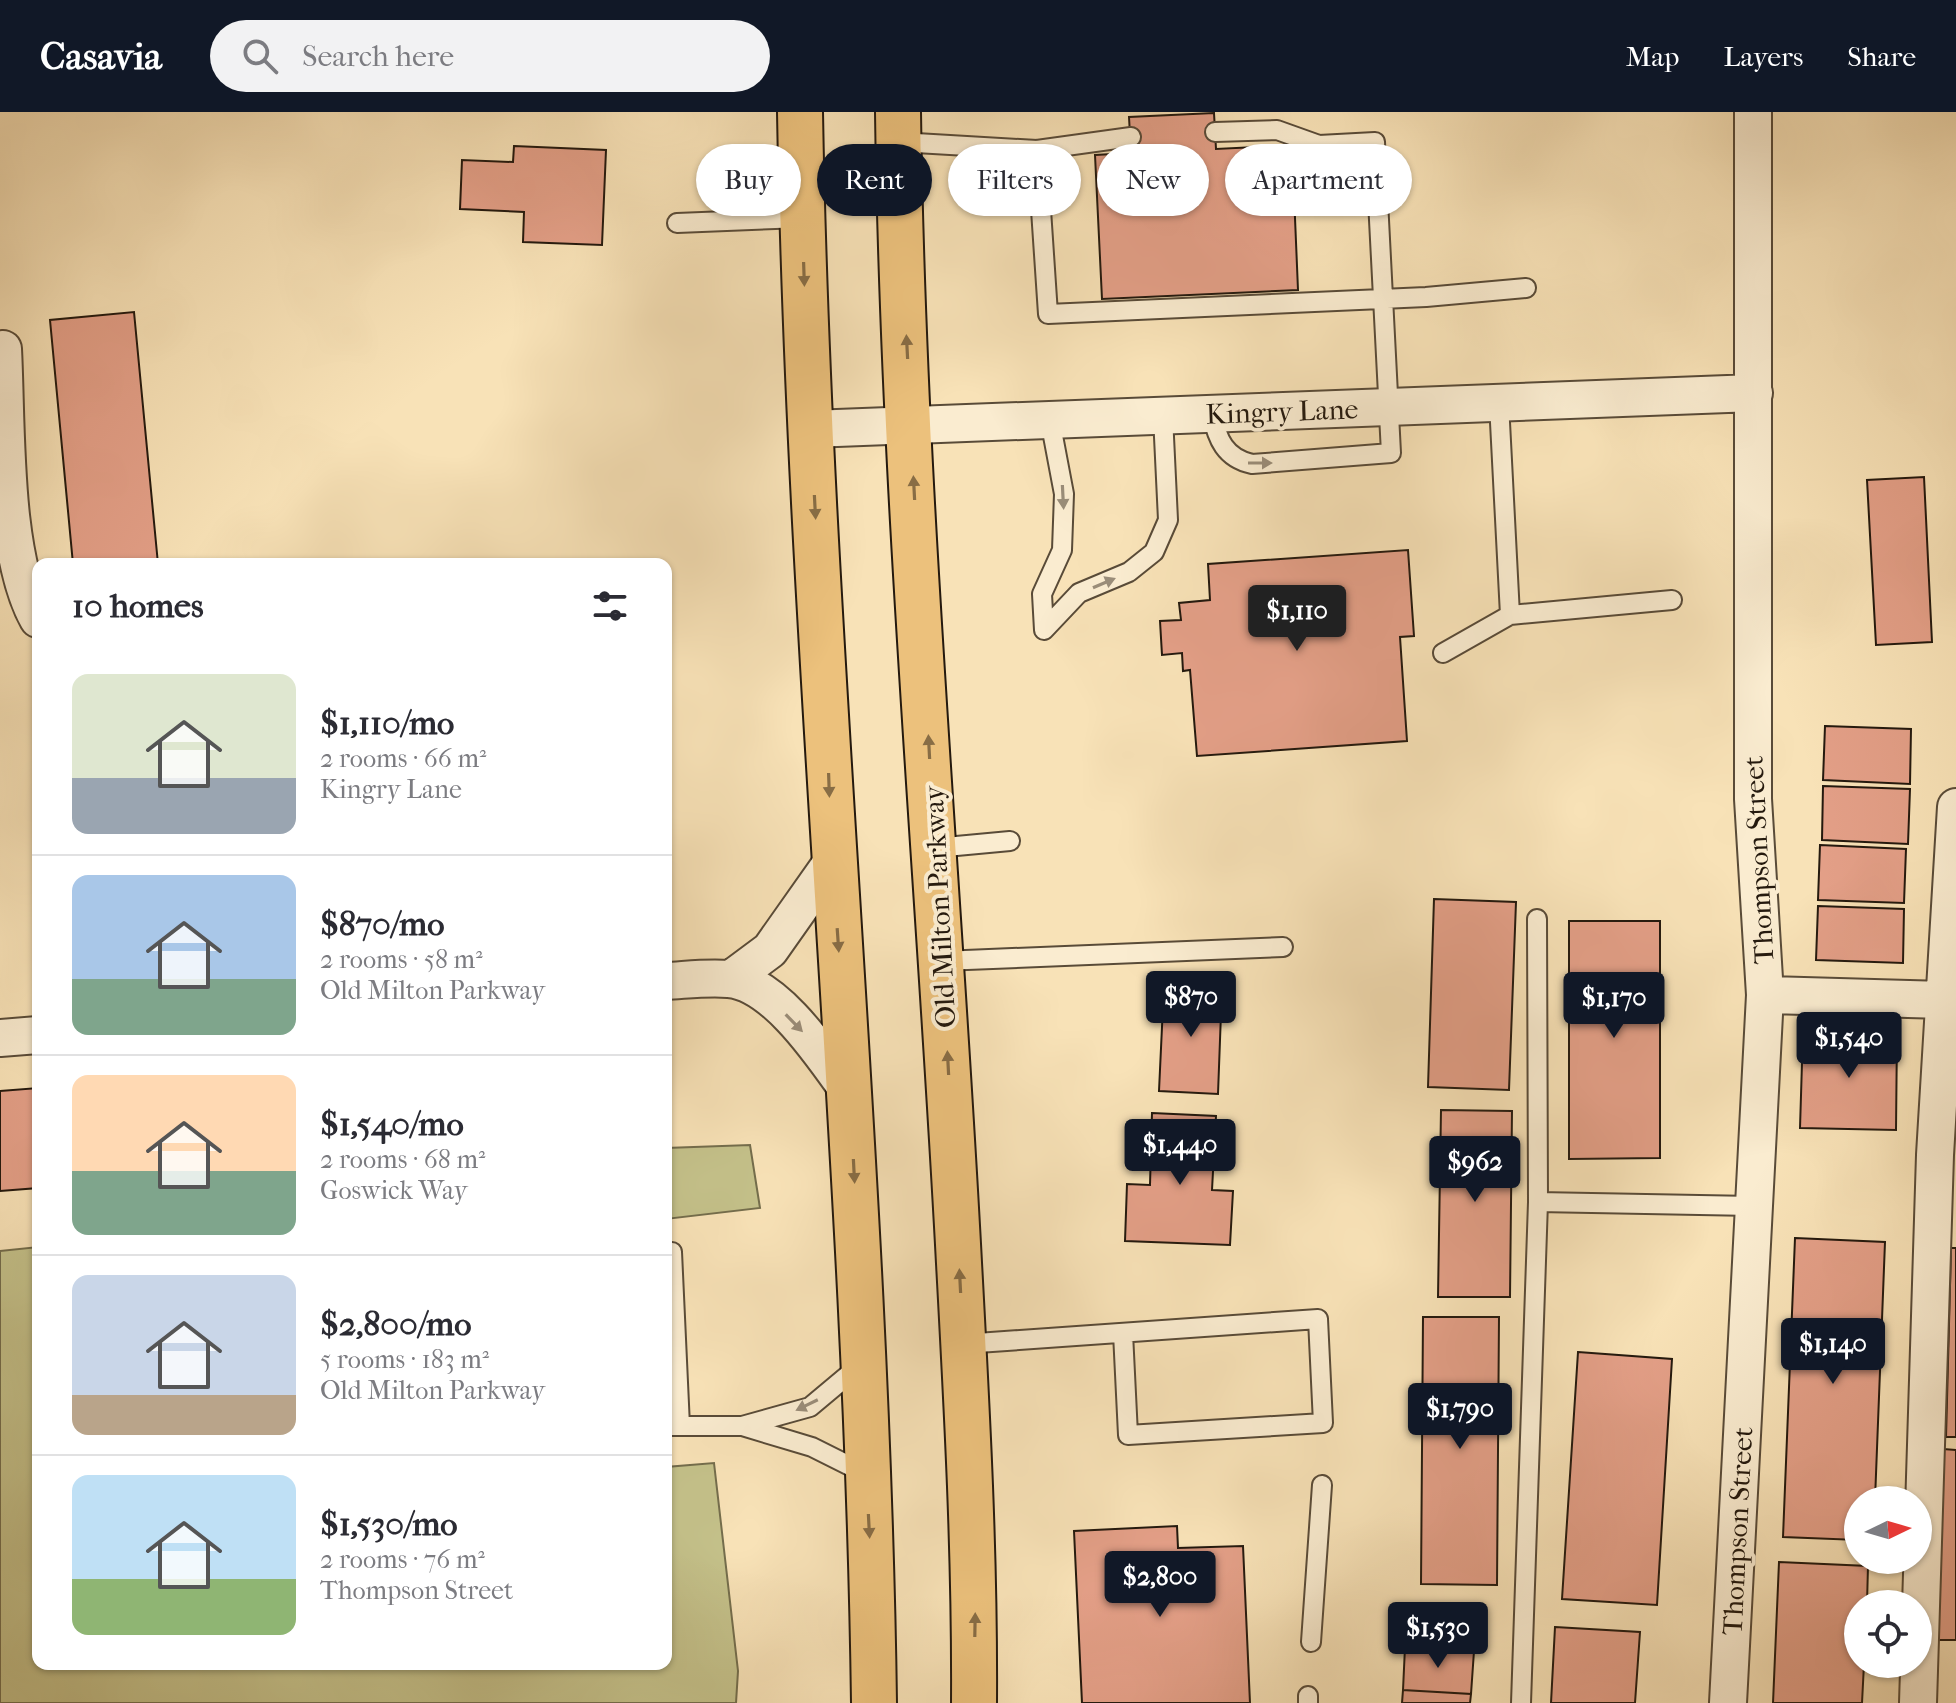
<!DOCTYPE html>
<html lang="en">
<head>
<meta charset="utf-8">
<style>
	body { margin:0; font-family:"IM FELL French Canon",serif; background:#f2f2f3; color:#2b2b33; height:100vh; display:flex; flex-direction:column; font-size:30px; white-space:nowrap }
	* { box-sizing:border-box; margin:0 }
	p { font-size:26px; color:#7c7c81 }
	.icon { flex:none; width:44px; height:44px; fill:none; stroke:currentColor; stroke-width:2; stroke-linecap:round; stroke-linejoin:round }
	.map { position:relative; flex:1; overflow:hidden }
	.details { position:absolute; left:32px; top:446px; width:640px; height:1112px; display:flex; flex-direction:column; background:#fff; border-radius:16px; box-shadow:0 2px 6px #0004 }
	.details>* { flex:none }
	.guide { position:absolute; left:696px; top:32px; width:760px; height:72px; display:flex; gap:16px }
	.needle { width:52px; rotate:85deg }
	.fabs { position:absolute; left:1844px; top:1374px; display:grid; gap:16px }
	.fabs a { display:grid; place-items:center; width:88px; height:88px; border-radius:50%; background:#fff; box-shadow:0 2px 6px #0004; font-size:40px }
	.price { position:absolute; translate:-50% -68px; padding:0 18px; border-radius:8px; background:#111827; color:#fff; font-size:26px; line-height:52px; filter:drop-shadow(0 2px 4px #0008) }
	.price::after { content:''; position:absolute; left:50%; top:48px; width:24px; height:18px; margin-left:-12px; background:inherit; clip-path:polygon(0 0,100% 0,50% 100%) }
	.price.on { background:#222; color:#fff }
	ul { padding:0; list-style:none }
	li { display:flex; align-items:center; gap:24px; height:200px; padding:0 40px }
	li+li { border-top:2px solid #e1e1e2 }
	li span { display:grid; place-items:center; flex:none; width:224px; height:160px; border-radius:16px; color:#555 }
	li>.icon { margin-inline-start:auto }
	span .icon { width:96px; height:96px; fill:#fffc; stroke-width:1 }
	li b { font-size:34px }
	h2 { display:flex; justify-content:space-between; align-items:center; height:96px; padding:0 40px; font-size:34px }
	.chip { padding:0 28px; border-radius:36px; background:#fff; box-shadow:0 2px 6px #0004; font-size:28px; line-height:72px }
	.chip.on { background:#111827; color:#fff }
	header { display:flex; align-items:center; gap:48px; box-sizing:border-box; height:112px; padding:0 40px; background:#111827; color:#fff }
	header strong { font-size:38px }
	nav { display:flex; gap:44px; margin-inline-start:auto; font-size:28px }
	.search { width:560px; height:72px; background:#f2f2f3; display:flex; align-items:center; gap:20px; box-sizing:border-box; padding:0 28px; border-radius:44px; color:#7c7c81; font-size:30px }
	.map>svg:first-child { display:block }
	.green { fill:#c4c18a; stroke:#746d4c; stroke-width:2 }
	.building { fill:#e39f87; stroke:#24190e; stroke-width:2 }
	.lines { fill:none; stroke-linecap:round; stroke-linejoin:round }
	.lane-casing { stroke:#594b38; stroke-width:22 }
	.street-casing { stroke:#594b38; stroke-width:40 }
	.highway-casing { stroke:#24190e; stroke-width:48 }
	.lane { stroke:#faecd0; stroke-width:18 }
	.street { stroke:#faecd0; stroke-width:36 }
	.highway { stroke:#ecc17c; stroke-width:44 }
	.oneway { fill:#886d45 }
	.oneway2 { fill:#9a8d79 }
	.labels { text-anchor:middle; stroke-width:8; stroke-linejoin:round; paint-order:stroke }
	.street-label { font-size:28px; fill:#24190e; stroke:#faecd0 }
</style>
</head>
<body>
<header>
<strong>Casavia</strong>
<div class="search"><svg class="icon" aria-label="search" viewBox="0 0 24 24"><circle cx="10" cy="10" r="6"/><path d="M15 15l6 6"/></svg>Search here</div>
<nav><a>Map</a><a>Layers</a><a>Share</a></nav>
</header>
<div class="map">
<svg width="1956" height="1591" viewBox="0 0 1956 1591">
	<rect width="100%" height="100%" fill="#f8e2b7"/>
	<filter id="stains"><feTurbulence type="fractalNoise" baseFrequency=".0025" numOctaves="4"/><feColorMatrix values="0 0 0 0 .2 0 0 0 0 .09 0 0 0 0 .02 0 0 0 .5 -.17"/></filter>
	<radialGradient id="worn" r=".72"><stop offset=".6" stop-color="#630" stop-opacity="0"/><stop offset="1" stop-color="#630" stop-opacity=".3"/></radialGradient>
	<path class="green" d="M750 1033 760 1096 666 1107V1036Z
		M38 1135V1552H666V1355L714 1351 738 1559 736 1591H0V1139Z"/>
	<path class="building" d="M1214 1 1216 37 1279 34 1281 59 1293 58 1298 178 1102 187 1095 43 1131 41 1129 5Z
		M514 34 606 38 602 133 523 130 524 100 460 97 462 48 513 50Z
		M134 200 158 452H73L50 208Z
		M1924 365 1932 530 1876 533 1867 368Z
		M1408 438 1414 524 1400 525 1407 629 1197 644 1190 558 1183 559 1182 541 1162 543 1160 509 1181 508 1179 491 1210 488 1208 452Z
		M1825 614 1911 617 1910 672 1823 668Z
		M1823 674 1910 677 1908 732 1822 728Z
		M1820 733 1906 737 1904 791 1818 788Z
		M1434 787 1516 790 1509 978 1428 975Z
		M1818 794 1904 797 1903 851 1816 848Z
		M1569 809H1660V1046L1569 1047Z
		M1164 872 1222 874 1218 982 1159 979Z
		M1803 918 1897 920 1896 1018 1800 1016Z
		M38 976V1076L0 1079V979Z
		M1441 998 1512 999 1510 1185H1438Z
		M1152 1001 1216 1004 1212 1078 1233 1079 1230 1133 1125 1129 1127 1072 1150 1073Z
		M1795 1126 1885 1130 1875 1388H1858V1428L1783 1425Z
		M1951 1136H1956V1325H1946Z
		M1423 1205H1499L1497 1473 1421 1472Z
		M1578 1240 1672 1247 1657 1493 1562 1487Z
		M1943 1337 1956 1338V1528H1935Z
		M1177 1414 1178 1436 1243 1434 1250 1591H1082L1074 1419Z
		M1779 1450 1868 1454 1867 1492H1858V1552H1864L1862 1591H1773Z
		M1408 1492 1476 1497 1474 1539 1405 1535Z
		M1555 1515 1640 1520 1635 1591H1551Z
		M1405 1535 1474 1539 1471 1582 1403 1578Z
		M1403 1578 1471 1582 1470 1591H1402Z"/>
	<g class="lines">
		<g class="lane-casing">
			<path id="lane" d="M899 30 1037 38 1131 25
				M1037 38 1048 202 1426 185 1526 176
				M677 111 802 106
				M1499 291 1510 503
				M1212 302C1217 327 1225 346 1252 352L1391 341 1375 30 1319 33 1277 18 1215 20
				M1044 518 1079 481 1129 460 1154 440 1168 408 1163 304
				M1044 518 1042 482 1062 438 1064 382 1050 308
				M1443 541 1510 503 1672 488
				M935 736 1010 729
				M942 849 1283 835
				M1538 1090 1753 1094
				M672 1140 680 1314
				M963 1232 1318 1207 1323 1311 1128 1323 1123 1221
				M666 1314H742L810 1295 859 1254
				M742 1314 812 1335 866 1362
				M1311 1530 1322 1373
				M1308 1584V1591
				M1521 1591 1538 1090 1537 807"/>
		</g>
		<g class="street-casing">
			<path id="street" d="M3 237C7 312 2 443 38 507
				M811 317 1754 281
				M731 867 770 838 832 750
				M666 869C686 868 708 865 729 867 776 871 824 945 850 981
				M1765 883 1944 888
				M0 926 38 923
				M1728 1591 1765 883 1753 687V0
				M1918 1591 1935 1043 1956 695"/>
		</g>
		<g class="highway-casing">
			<path id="highway" d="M800 0C809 531 867 1060 874 1591
				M898 0C903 384 939 768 959 1151 967 1298 975 1444 974 1591"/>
		</g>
		<use href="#lane" class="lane"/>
		<use href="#street" class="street"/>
		<use href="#highway" class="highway"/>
	</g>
	<defs><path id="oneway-solid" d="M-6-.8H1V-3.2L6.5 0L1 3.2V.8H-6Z" transform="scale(2)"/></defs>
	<g class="oneway">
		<use href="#oneway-solid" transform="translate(804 162) rotate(88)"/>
		<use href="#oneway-solid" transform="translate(907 235) rotate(-93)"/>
		<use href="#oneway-solid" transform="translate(914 376) rotate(-93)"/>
		<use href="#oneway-solid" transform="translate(815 395) rotate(87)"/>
		<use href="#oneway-solid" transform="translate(929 635) rotate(-93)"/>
		<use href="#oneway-solid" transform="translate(829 673) rotate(88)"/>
		<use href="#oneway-solid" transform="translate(838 828) rotate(86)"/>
		<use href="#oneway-solid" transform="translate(948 951) rotate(-93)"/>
		<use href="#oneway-solid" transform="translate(854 1059) rotate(87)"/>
		<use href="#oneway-solid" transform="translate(960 1169) rotate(-93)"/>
		<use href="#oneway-solid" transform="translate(869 1414) rotate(87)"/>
		<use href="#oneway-solid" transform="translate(975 1513) rotate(-89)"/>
	</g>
	<g class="oneway2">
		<use href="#oneway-solid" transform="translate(1260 351)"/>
		<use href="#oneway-solid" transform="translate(1063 385) rotate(87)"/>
		<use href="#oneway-solid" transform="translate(1104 471) rotate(-23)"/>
		<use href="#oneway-solid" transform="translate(794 911) rotate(46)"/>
		<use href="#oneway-solid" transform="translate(807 1293) rotate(154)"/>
	</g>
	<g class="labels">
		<g class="street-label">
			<text transform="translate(1282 299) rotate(-2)" y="10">Kingry Lane</text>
			<text transform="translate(1758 748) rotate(-93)" y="10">Thompson Street</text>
			<text transform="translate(939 795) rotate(-93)" y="10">Old Milton Parkway</text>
			<text transform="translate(1737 1419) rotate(-87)" y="10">Thompson Street</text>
		</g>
	</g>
	<rect width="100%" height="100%" filter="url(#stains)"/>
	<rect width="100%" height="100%" fill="url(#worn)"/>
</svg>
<div class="fabs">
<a><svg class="needle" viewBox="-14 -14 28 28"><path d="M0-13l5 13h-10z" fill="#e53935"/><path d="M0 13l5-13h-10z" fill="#7c7c81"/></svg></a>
<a><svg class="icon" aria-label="locate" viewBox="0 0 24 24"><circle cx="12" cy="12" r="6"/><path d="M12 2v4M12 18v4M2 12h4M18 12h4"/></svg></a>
</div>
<b class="price on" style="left:1297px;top:541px">$1,110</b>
<b class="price" style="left:1191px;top:927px">$870</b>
<b class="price" style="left:1614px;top:928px">$1,170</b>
<b class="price" style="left:1849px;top:968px">$1,540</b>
<b class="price" style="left:1180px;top:1075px">$1,440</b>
<b class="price" style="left:1475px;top:1092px">$962</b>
<b class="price" style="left:1833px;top:1274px">$1,140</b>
<b class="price" style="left:1460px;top:1339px">$1,790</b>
<b class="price" style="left:1160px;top:1507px">$2,800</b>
<b class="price" style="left:1438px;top:1558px">$1,530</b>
<div class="guide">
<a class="chip">Buy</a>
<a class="chip on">Rent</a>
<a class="chip">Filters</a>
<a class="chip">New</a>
<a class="chip">Apartment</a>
</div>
<section class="details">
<h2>10 homes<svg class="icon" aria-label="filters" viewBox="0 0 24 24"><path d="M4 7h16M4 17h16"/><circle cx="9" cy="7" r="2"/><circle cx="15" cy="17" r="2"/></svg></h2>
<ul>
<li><span style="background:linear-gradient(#dfe7d0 65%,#9aa5b1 0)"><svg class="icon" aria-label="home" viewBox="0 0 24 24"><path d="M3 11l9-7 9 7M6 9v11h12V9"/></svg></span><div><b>$1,110/mo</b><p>2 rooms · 66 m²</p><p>Kingry Lane</p></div></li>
<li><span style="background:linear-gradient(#a9c7e8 65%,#7fa58c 0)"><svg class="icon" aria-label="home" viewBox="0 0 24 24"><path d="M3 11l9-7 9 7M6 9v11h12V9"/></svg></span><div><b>$870/mo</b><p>2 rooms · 58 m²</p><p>Old Milton Parkway</p></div></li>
<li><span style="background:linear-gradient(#ffd9b3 60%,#7fa58c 0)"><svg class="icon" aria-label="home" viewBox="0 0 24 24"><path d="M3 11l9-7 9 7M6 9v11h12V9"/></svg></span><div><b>$1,540/mo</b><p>2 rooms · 68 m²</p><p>Goswick Way</p></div></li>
<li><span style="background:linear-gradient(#c9d6e8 75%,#b9a48a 0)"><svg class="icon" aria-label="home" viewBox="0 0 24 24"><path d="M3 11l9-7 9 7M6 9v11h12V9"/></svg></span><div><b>$2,800/mo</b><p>5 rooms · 183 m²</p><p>Old Milton Parkway</p></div></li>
<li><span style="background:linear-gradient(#bfe0f5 65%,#8fb573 0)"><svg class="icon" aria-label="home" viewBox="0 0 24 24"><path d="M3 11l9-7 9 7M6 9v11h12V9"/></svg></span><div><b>$1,530/mo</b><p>2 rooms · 76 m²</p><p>Thompson Street</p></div></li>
</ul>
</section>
</div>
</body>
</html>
